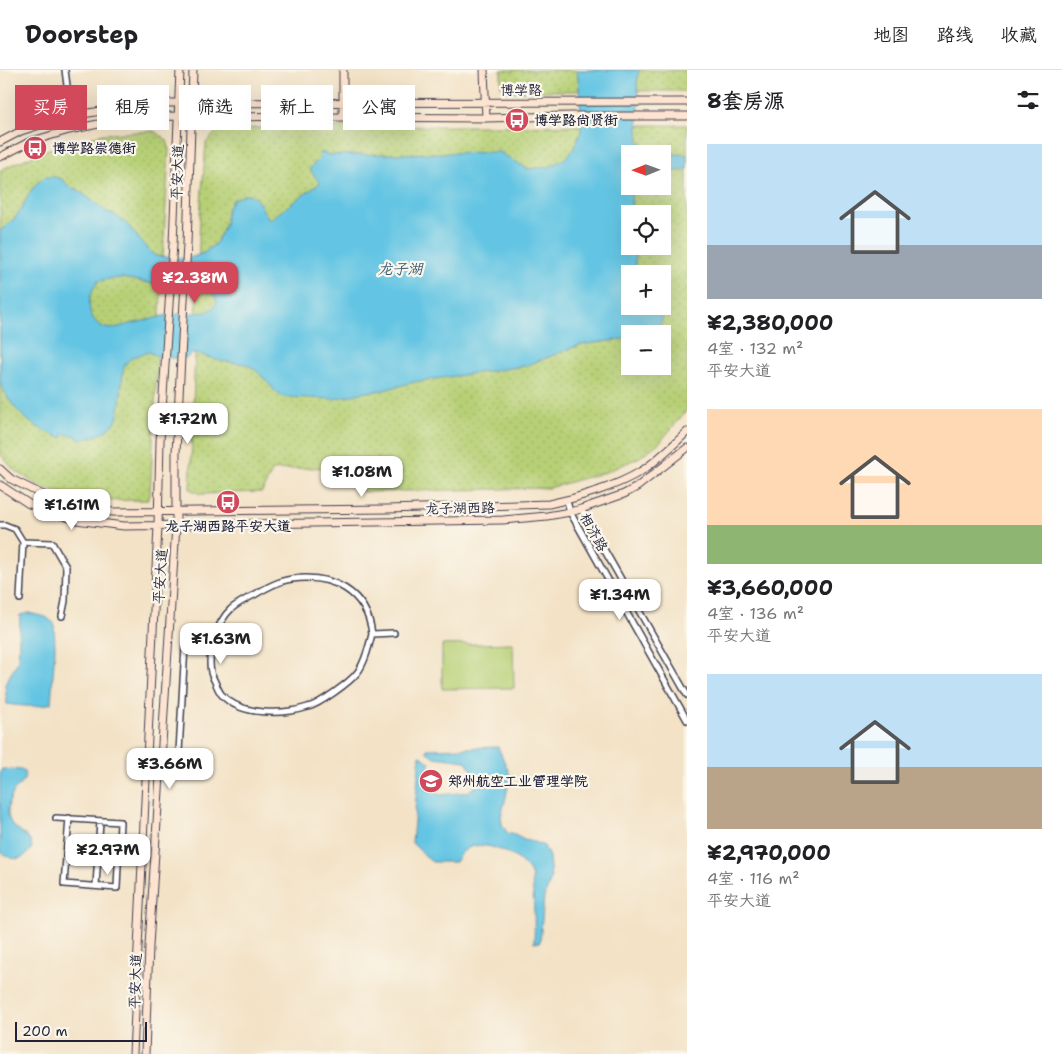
<!DOCTYPE html>
<html lang="zh">
<head>
<meta charset="utf-8">
<style>
	body { margin:0; font-family:"Shantell Sans","LXGW WenKai TC",sans-serif; background:#f2f2f2; color:#202124; height:100vh; display:flex; flex-direction:column; font-size:19px; white-space:nowrap }
	* { box-sizing:border-box; margin:0 }
	p { font-size:16px; color:#757577 }
	.icon { flex:none; width:28px; height:28px; fill:none; stroke:currentColor; stroke-width:2; stroke-linecap:round; stroke-linejoin:round }
	.map { position:relative; flex:1; overflow:hidden }
	.side { display:flex; flex-direction:column; background:#fff; width:375px }
	.side>* { flex:none }
	.hud { position:absolute; left:15px; top:15px; width:475px; height:45px; display:flex; gap:10px }
	.needle { width:32px; rotate:269deg }
	.buttons { position:absolute; left:621px; top:75px; display:grid; gap:10px }
	.buttons a { display:grid; place-items:center; width:50px; height:50px; border-radius:0px; background:#fff; box-shadow:0 5px 20px #0002; font-size:25px }
	.scale { position:absolute; left:15px; bottom:12px; width:132px; box-sizing:border-box; padding-left:5px; border:2px solid #22223b; border-top:0; font-size:14px; line-height:18px; white-space:nowrap; color:#22223b; -webkit-text-stroke:4px #fbf7ec; paint-order:stroke }
	.price { position:absolute; translate:-50% -42px; padding:0 11px; border-radius:10px; background:#fff; color:#222; font-size:16px; line-height:32px; filter:drop-shadow(0 1px 2px #0008) }
	.price::after { content:''; position:absolute; left:50%; top:30px; width:15px; height:11px; margin-left:-8px; background:inherit; clip-path:polygon(0 0,100% 0,50% 100%) }
	.price.selected { background:#d1495b; color:#fff }
	ul { padding:0; list-style:none }
	li { display:grid; align-content:center; gap:10px; height:265px; padding:0 20px }
	li span { display:grid; place-items:center; height:155px; border-radius:0px; color:#555 }
	li>.icon { margin-inline-start:auto }
	span .icon { width:90px; height:90px; fill:#fffc; stroke-width:1 }
	li b { font-size:21px }
	h2 { display:flex; justify-content:space-between; align-items:center; height:60px; padding:0 20px; font-size:21px }
	.chip { padding:0 18px; border-radius:0px; background:#fff; box-shadow:0 5px 20px #0002; font-size:18px; line-height:45px }
	.chip.selected { background:#d1495b; color:#fff }
	header { display:flex; align-items:center; gap:30px; box-sizing:border-box; height:70px; padding:0 25px; background:#fff; border-bottom:1px solid #e0e0e0 }
	header strong { font-size:24px }
	nav { display:flex; gap:28px; margin-inline-start:auto; font-size:18px }
	main { display:flex; flex:1; min-height:0 }
	.map>svg:first-child { display:block }
	.park { fill:url(#park-dots); stroke:#6c7958; fill-rule:evenodd }
	.pitch { fill:#b7d076; stroke:#6c7958 }
	.water { fill:#64c5e3; stroke:#43748f; fill-rule:evenodd }
	.lines { fill:none; stroke-linecap:round; stroke-linejoin:round }
	.street-casing { stroke:#413f50; stroke-width:8 }
	.secondary-casing { stroke:#413f50; stroke-width:9 }
	.street { stroke:#fff; stroke-width:5 }
	.secondary { stroke:#fde4d1; stroke-width:7 }
	.labels { text-anchor:middle; stroke-width:4.5; stroke-linejoin:round; paint-order:stroke }
	.street-label { font-size:14px; fill:#22223b; stroke:#fbf7ec }
	.poi-label { font-size:14px; font-weight:bold; fill:#22223b; stroke:#fbf7ec; text-anchor:start }
	.water-label { font-size:15px; font-style:italic; fill:#395b76; stroke:#fbf7ec }
</style>
</head>
<body>
<header>
<strong>Doorstep</strong>
<nav><a>地图</a><a>路线</a><a>收藏</a></nav>
</header>
<main>
<div class="map">
<svg width="687" height="984" viewBox="0 0 687 984">
	<defs>
		<pattern id="park-dots" width="8" height="8" patternUnits="userSpaceOnUse" patternTransform="scale(1.25)"><rect width="8" height="8" fill="#b7d076"/><path d="M2 2h.1M6 6h.1" fill="none" stroke="#9db267" stroke-width="1.8" stroke-linecap="round"/></pattern>
	</defs>
	<rect width="100%" height="100%" fill="#fbf7ec"/>
	<filter id="ink" filterUnits="userSpaceOnUse"><feTurbulence type="fractalNoise" baseFrequency=".02" numOctaves="2"/><feDisplacementMap in="SourceGraphic" scale="10" xChannelSelector="R" yChannelSelector="G"/><feConvolveMatrix kernelMatrix="1 2 1 2 8 2 1 2 1" color-interpolation-filters="sRGB"/></filter>
	<filter id="wash" filterUnits="userSpaceOnUse"><feTurbulence type="fractalNoise" baseFrequency=".0096" numOctaves="4" result="noise"/><feDisplacementMap in="SourceGraphic" scale="20" xChannelSelector="R" yChannelSelector="G"/><feGaussianBlur stdDeviation="1.12" result="paint"/><feColorMatrix in="noise" values="0 0 0 0 0 0 0 0 0 0 0 0 0 0 0 0 0 1.4 0 .05"/><feComposite in="paint" operator="in"/></filter>
	<g filter="url(#wash)">
		<rect width="100%" height="100%" fill="#f3e2c6"/>
		<path class="park" d="M501 0H687V21H505L501 16Z
			M687 55V340L660 372 640 387 606 402 549 418 363 422 328 397 273 400 262 422 200 424 190 419 200 145 206 73 218 60 272 57ZM630 84H662V116H630ZM630 144H662V176H630ZM630 204H662V236H630ZM630 264H662V296H630Z
			M154 61 167 70 169 78 150 425 147 430 99 431 44 419 14 400 0 384V100L46 80 103 64Z"/>
		<path class="pitch" d="M513 573 514 618 442 619V575Z"/>
		<path class="water" d="M577 0H639L637 14 639 30 638 60 639 71 645 77 664 83 687 85V100L663 102 662 84H630V116H633L631 130 632 144H630V176H634L636 204H630V236H662C664 248 661 256 652 264H630V268L580 275 525 296 414 312 384 320 366 322 334 329 284 327 278 324 257 301 246 294 220 291 198 284H192L186 288H161L149 282C138 285 129 286 124 297 121 310 121 342 116 351 108 363 92 368 79 370L77 366 63 364V368C33 359 13 342 0 313V161L14 149 22 138 30 122 37 113 45 107H54L62 109 70 117 78 120 107 142 114 144 128 155 144 175 150 182 156 186 187 189 204 183 216 173 225 155 227 140 232 130C236 128 240 126 244 125 257 121 263 142 269 150L320 113 310 100 311 97 321 87 319 83 320 82 330 85H343L499 82 528 99 549 97 564 89 573 80 581 61 580 26ZM123 208C138 211 154 214 169 217 180 219 200 217 208 221 214 223 216 228 217 233L212 239 207 242 168 245 110 259C92 256 85 238 92 222 93 218 96 215 98 211L109 209Z
			M29 543 46 547 54 553 55 578 51 633C40 638 19 636 7 634L5 614 18 591 20 545Z
			M498 677 510 705 506 727 501 746 502 754 508 764H513L524 770 535 772 544 776 549 787 551 809 544 827 540 872 534 873C535 856 534 840 533 823 532 817 533 809 531 804 523 786 485 769 468 778 462 781 458 787 455 792H432L412 773 420 685 430 693 425 703 427 719 441 725 468 722 478 714 474 704 466 691 435 687 427 682V679Z
			M2 699 23 700C29 711 18 714 13 723 10 728 8 735 8 741 7 761 31 761 32 778 21 792 14 791 0 782V702Z"/>
	</g>
	<g filter="url(#ink)">
		<g class="lines">
			<g class="street-casing">
				<path id="street" d="M65 0 71 46
					M567 431 570 442 687 650
					M581 439 687 625
					M0 455H5L15 459 23 472 20 529
					M23 472 52 473 66 497 65 531 62 546
					M372 564C367 521 332 504 292 509 278 511 266 518 254 525 246 529 238 533 231 539 217 552 207 583 211 602 211 605 214 609 215 612 217 616 219 622 222 625 241 646 283 645 308 637 320 634 350 612 357 603 365 593 369 576 372 564L394 563
					M160 698 178 699 185 576 211 577
					M56 748 120 752 117 818 64 814 69 748
					M96 816 100 751"/>
			</g>
			<g class="secondary-casing">
				<path id="secondary" d="M484 0 486 48
					M343 47V0
					M0 72 21 61 65 47 107 40 167 33 687 32
					M0 87 29 72 69 60 108 52 149 46 486 48 571 46H687
					M0 399 11 409 59 433 113 442 388 439 549 434C578 428 618 416 643 400 659 389 673 375 687 362
					M0 415 29 434 76 450 124 456 503 450 547 446 570 442 581 439 624 424 637 417 687 378
					M133 984 158 456 160 371 173 174 180 0
					M145 984 149 876 176 456V383L187 174 193 0"/>
			</g>
			<use href="#street" class="street"/>
			<use href="#secondary" class="secondary"/>
		</g>
	</g>
	<defs>
		<g id="bus-disc" transform="scale(1.25)"><circle r="9.5" fill="#d1495b" stroke="#fbf7ec"/><path d="M-5-6H5V4H4V6H2V4H-2V6H-4V4H-5ZM-3.5-4V0h7V-4ZM-3.5 1.2v1.5H-2V1.2ZM2 1.2v1.5H3.5V1.2Z" fill="#fff"/></g>
		<g id="university-disc" transform="scale(1.25)"><circle r="9.5" fill="#d1495b" stroke="#fbf7ec"/><path d="M0-5L7-2L0 1L-7-2ZM-4 1L0 2.5L4 1V4Q0 6-4 4Z" fill="#fff"/></g>
	</defs>
	<g fill-rule="evenodd">
		<use href="#bus-disc" x="517" y="50"/>
		<use href="#bus-disc" x="35" y="78"/>
		<use href="#bus-disc" x="228" y="432"/>
		<use href="#university-disc" x="431" y="711"/>
	</g>
	<g class="labels">
		<g class="street-label">
			<text x="521" y="25">博学路</text>
			<text transform="translate(177 102) rotate(-88)" y="5">平安大道</text>
			<text transform="translate(460 438) rotate(-1)" y="5">龙子湖西路</text>
			<text transform="translate(594 462) rotate(61)" y="5">相济路</text>
			<text transform="translate(160 506) rotate(-86)" y="5">平安大道</text>
			<text transform="translate(135 911) rotate(-88)" y="5">平安大道</text>
		</g>
		<g class="poi-label">
			<text x="534" y="55">博学路尚贤街</text>
			<text x="52" y="83">博学路崇德街</text>
			<text x="228" y="461" text-anchor="middle">龙子湖西路平安大道</text>
			<text x="448" y="716">郑州航空工业管理学院</text>
		</g>
		<g class="water-label">
			<text x="400" y="204">龙子湖</text>
		</g>
	</g>
</svg>
<div class="buttons">
<a><svg class="needle" viewBox="-14 -14 28 28"><path d="M0-13l5 13h-10z" fill="#e53935"/><path d="M0 13l5-13h-10z" fill="#757577"/></svg></a>
<a><svg class="icon" aria-label="locate" viewBox="0 0 24 24"><circle cx="12" cy="12" r="6"/><path d="M12 2v4M12 18v4M2 12h4M18 12h4"/></svg></a>
<a>+</a>
<a>−</a>
</div>
<div class="scale">200 m</div>
<b class="price selected" style="left:195px;top:234px">¥2.38M</b>
<b class="price" style="left:188px;top:375px">¥1.72M</b>
<b class="price" style="left:362px;top:428px">¥1.08M</b>
<b class="price" style="left:72px;top:461px">¥1.61M</b>
<b class="price" style="left:620px;top:551px">¥1.34M</b>
<b class="price" style="left:221px;top:595px">¥1.63M</b>
<b class="price" style="left:170px;top:720px">¥3.66M</b>
<b class="price" style="left:108px;top:806px">¥2.97M</b>
<div class="hud">
<a class="chip selected">买房</a>
<a class="chip">租房</a>
<a class="chip">筛选</a>
<a class="chip">新上</a>
<a class="chip">公寓</a>
</div>
</div>
<section class="side">
<h2>8套房源<svg class="icon" aria-label="filters" viewBox="0 0 24 24"><path d="M4 7h16M4 17h16"/><circle cx="9" cy="7" r="2"/><circle cx="15" cy="17" r="2"/></svg></h2>
<ul>
<li><span style="background:linear-gradient(#bfe0f5 65%,#9aa5b1 0)"><svg class="icon" aria-label="home" viewBox="0 0 24 24"><path d="M3 11l9-7 9 7M6 9v11h12V9"/></svg></span><div><b>¥2,380,000</b><p>4室 · 132 m²</p><p>平安大道</p></div></li>
<li><span style="background:linear-gradient(#ffd9b3 75%,#8fb573 0)"><svg class="icon" aria-label="home" viewBox="0 0 24 24"><path d="M3 11l9-7 9 7M6 9v11h12V9"/></svg></span><div><b>¥3,660,000</b><p>4室 · 136 m²</p><p>平安大道</p></div></li>
<li><span style="background:linear-gradient(#bfe0f5 60%,#b9a48a 0)"><svg class="icon" aria-label="home" viewBox="0 0 24 24"><path d="M3 11l9-7 9 7M6 9v11h12V9"/></svg></span><div><b>¥2,970,000</b><p>4室 · 116 m²</p><p>平安大道</p></div></li>
</ul>
</section>
</main>
</body>
</html>
